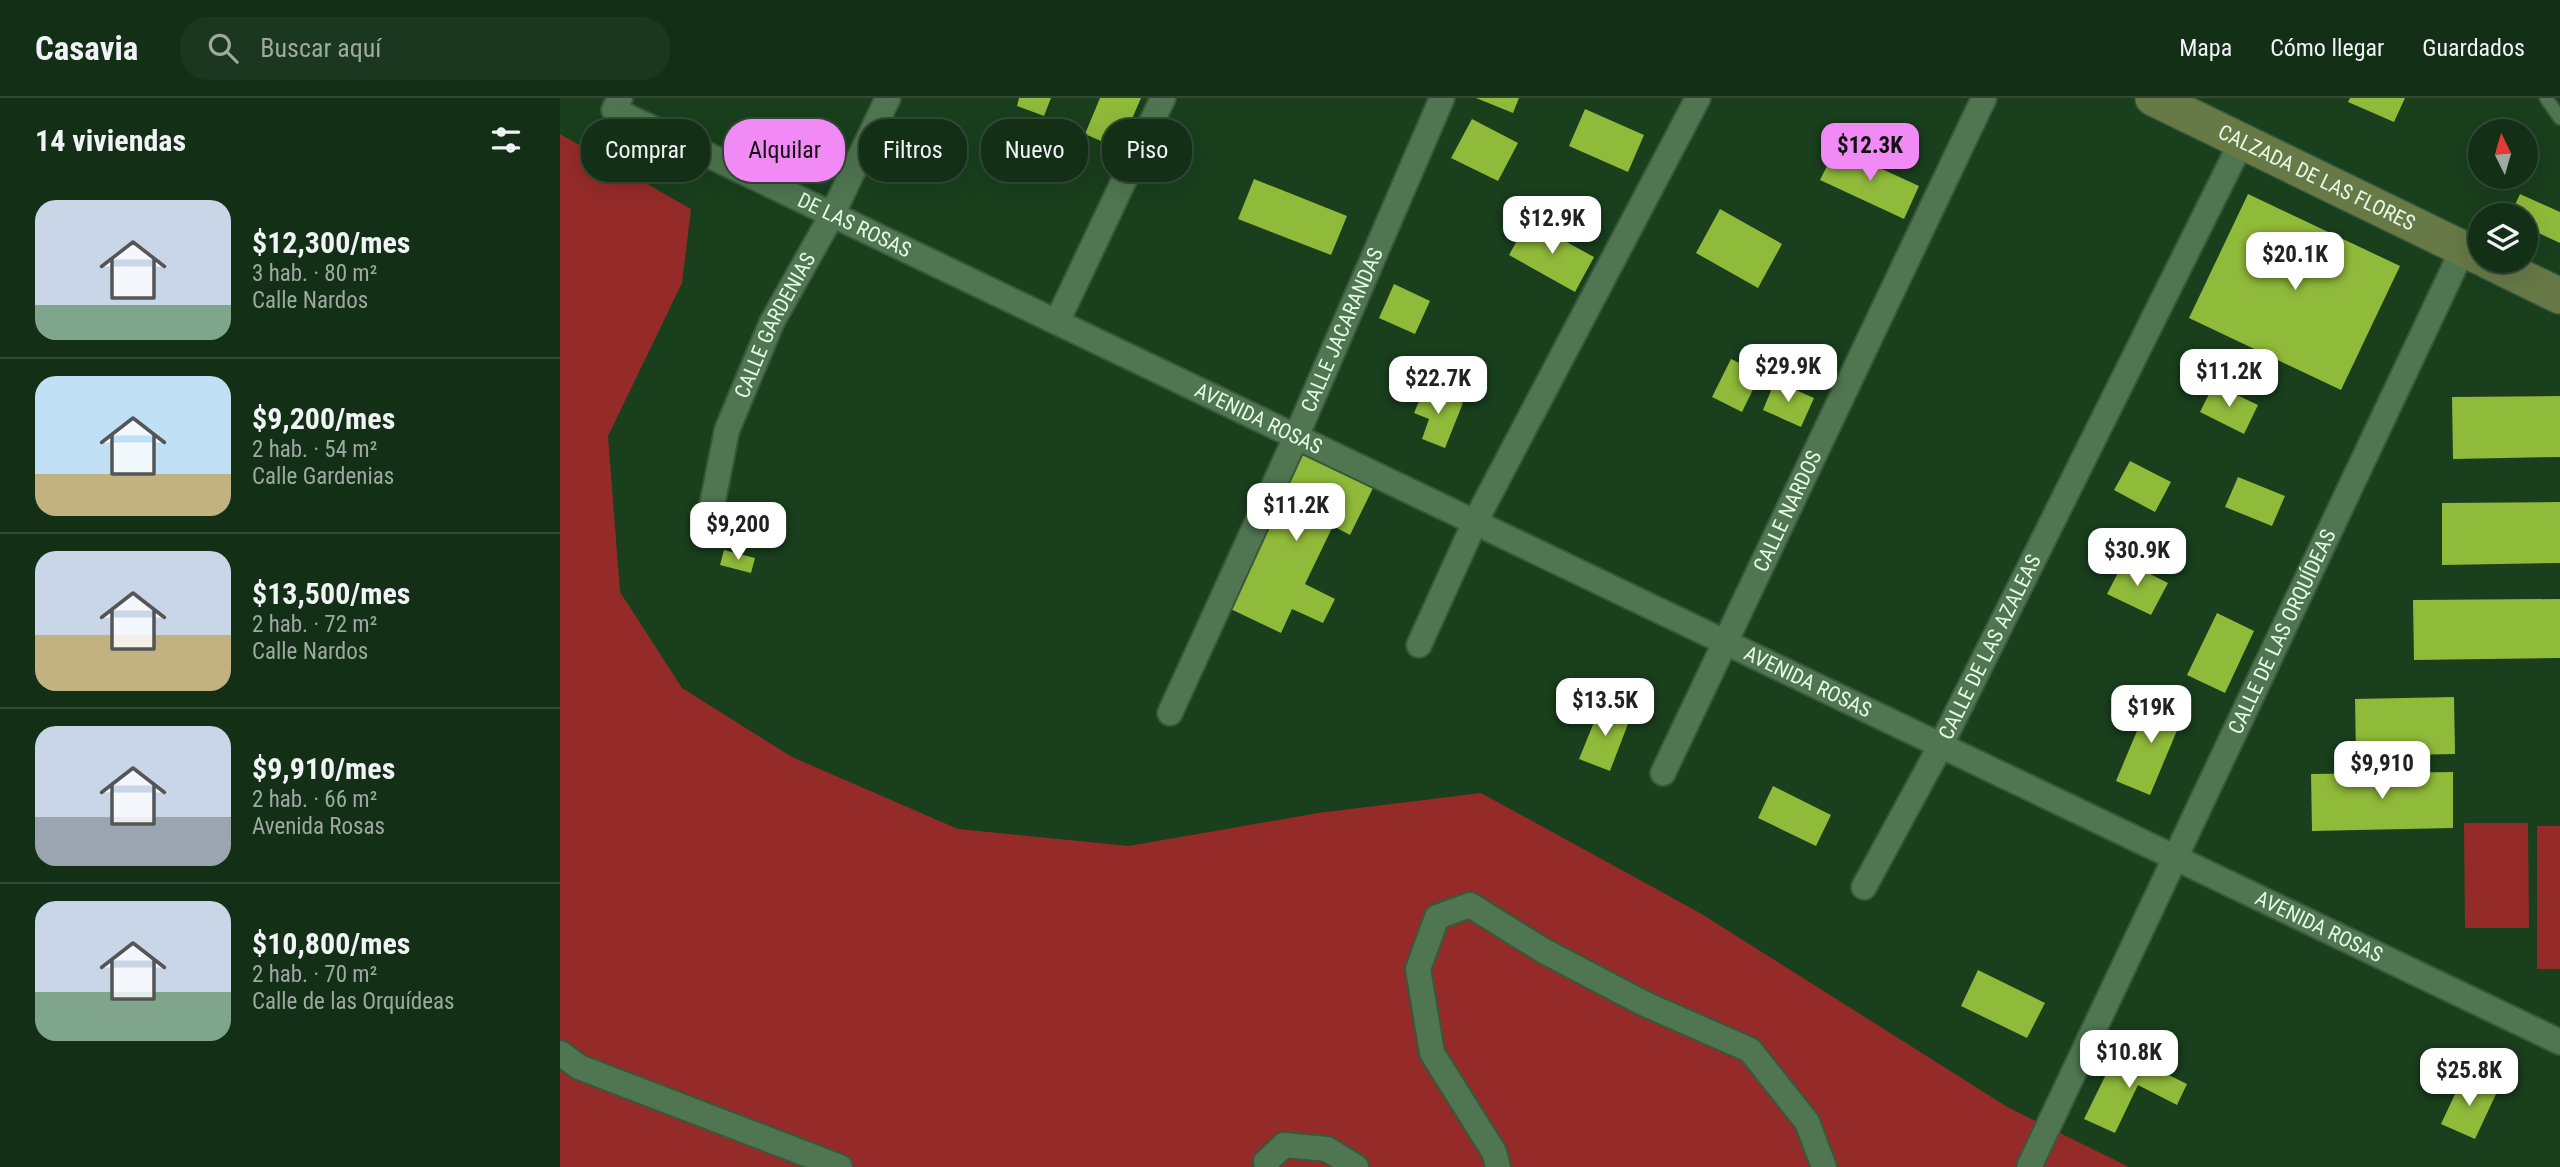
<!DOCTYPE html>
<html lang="es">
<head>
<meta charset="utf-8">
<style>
	body { margin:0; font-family:"Roboto Condensed",sans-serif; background:#1c371f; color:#f1f3f6; height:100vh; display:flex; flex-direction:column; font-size:26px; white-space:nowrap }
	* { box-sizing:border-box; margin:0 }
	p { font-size:23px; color:#9da9a1 }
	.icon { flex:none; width:38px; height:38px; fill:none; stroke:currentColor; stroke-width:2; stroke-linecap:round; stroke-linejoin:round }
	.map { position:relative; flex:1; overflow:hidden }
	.drawer { display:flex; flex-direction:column; background:#132f16; width:560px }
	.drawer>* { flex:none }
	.guide { position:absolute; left:21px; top:21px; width:665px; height:63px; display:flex; gap:14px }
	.needle { width:46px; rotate:355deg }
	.fabs { position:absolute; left:1908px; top:21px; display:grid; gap:14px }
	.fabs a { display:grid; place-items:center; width:70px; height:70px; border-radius:50%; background:#132f16; box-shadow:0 7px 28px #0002,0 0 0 2px #324a35; font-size:35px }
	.price { position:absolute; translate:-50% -60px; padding:0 16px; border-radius:14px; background:#fff; color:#222; font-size:23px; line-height:46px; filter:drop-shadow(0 2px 4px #0008) }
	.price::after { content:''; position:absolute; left:50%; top:42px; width:21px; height:16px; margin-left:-10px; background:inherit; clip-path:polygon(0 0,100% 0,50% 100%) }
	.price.on { background:#f18af4; color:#111 }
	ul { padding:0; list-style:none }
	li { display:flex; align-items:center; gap:21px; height:175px; padding:0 35px }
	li+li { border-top:2px solid #324a35 }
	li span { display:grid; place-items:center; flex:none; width:196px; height:140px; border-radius:21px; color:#555 }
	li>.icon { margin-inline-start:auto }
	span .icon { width:84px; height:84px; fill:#fffc; stroke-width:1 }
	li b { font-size:30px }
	h2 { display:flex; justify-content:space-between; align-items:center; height:84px; padding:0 35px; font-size:30px }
	.pill { padding:0 24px; border-radius:28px; background:#132f16; box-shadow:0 7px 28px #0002,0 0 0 2px #324a35; font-size:24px; line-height:63px }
	.pill.on { background:#f18af4; color:#111 }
	header { display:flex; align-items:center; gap:42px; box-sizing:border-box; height:98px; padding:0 35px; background:#132f16; border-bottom:2px solid #324a35 }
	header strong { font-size:33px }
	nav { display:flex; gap:38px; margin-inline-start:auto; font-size:24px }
	.search { width:490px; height:63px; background:#1c371f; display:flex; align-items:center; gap:18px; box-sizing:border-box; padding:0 24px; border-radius:28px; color:#9da9a1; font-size:26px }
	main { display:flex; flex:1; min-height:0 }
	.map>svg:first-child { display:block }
	.green { fill:#952b29 }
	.building { fill:#90ba3a }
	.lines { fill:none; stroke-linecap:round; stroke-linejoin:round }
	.lane-casing { stroke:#37583b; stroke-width:16 }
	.street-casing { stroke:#37583b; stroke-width:28 }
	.secondary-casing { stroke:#37583b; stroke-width:38 }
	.lane { stroke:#4f7651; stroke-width:12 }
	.street { stroke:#4f7651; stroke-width:24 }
	.secondary { stroke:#677947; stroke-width:35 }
	.labels { text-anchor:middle; stroke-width:7; stroke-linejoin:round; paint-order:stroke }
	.street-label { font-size:21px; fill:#e5fbe5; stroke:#112112 }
</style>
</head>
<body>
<header>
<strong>Casavia</strong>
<div class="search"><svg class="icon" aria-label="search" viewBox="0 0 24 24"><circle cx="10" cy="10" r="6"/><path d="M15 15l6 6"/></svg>Buscar aquí</div>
<nav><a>Mapa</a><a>Cómo llegar</a><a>Guardados</a></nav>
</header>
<main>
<section class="drawer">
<h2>14 viviendas<svg class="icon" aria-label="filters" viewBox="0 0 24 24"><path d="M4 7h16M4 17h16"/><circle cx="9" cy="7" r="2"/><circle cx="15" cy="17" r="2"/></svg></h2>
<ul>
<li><span style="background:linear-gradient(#c9d6e8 75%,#7fa58c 0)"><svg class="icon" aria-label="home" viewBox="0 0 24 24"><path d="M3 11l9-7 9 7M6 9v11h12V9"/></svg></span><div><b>$12,300/mes</b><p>3 hab. · 80 m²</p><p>Calle Nardos</p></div></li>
<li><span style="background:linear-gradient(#bfe0f5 70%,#c2b280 0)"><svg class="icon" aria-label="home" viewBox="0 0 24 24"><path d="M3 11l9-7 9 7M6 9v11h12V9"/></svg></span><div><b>$9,200/mes</b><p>2 hab. · 54 m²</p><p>Calle Gardenias</p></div></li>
<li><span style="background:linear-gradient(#c9d6e8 60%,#c2b280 0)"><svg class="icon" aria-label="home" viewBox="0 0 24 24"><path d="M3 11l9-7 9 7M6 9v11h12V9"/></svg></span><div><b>$13,500/mes</b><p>2 hab. · 72 m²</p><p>Calle Nardos</p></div></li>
<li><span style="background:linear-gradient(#c9d6e8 65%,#9aa5b1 0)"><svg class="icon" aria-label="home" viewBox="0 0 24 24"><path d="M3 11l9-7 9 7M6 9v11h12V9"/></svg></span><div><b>$9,910/mes</b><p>2 hab. · 66 m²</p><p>Avenida Rosas</p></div></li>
<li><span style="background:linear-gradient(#c9d6e8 65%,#7fa58c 0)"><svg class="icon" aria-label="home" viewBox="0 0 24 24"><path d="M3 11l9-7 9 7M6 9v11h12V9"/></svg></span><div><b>$10,800/mes</b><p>2 hab. · 70 m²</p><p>Calle de las Orquídeas</p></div></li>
</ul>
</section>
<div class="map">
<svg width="2000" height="1069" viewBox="0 0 2000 1069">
	<rect width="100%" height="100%" fill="#193f1d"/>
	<path class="green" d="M0 36 131 111 122 185 48 338 60 494 122 590 232 659 398 731 569 748 758 715 921 695 1140 815 1449 1010 1569 1069H0Z
		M1904 725H1968L1969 830H1905Z
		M1977 728H2000V871H1977Z"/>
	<path class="building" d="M459 0H491L484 18 457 8Z
		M540 0H581L559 51 525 36Z
		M916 0H959L953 15Z
		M1790 0H1845L1834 24 1788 4Z
		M1025 11 1084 37 1068 74 1009 48Z
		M912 21 958 45 938 83 891 60Z
		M1276 50 1359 88 1344 121 1260 82Z
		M694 81 787 118 771 157 678 121Z
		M1688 96 1840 168 1781 292 1629 220Z
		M1960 96 2000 114V145L1965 129V117H1950Z
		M1160 111 1222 146 1198 190 1136 155Z
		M968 123 1034 159 1015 194 949 157Z
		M834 186 870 203 855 236 819 220Z
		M1171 261 1201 275 1182 314 1152 299Z
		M1215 283 1254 300 1241 329 1203 312Z
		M1654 286 1698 307 1684 336 1640 314Z
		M865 289 903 305 885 350 862 341 869 321 854 315Z
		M2000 298V359L1893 361 1892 299Z
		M740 352 814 388 790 437 773 428 745 486 775 501 763 525 732 511 721 535 660 506Z
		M1570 363 1611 384 1595 414 1554 392Z
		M1678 379 1725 398 1712 428 1665 409Z
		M2000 404V465L1882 467V405Z
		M164 452 195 460 191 475 160 467Z
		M1564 463 1608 485 1591 517 1547 496Z
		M2000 501V560L1854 562 1853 502Z
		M1657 515 1694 533 1665 595 1627 577Z
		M1592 597 1626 611 1590 697 1556 683Z
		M1894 599 1895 656 1796 658 1795 601Z
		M1041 607 1071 618 1050 673 1019 661Z
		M1893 674V730L1752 733 1751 676Z
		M1213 688 1271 717 1256 748 1198 720Z
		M1418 872 1485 905 1467 940 1401 908Z
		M1558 952 1627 986 1617 1007 1578 987 1555 1035 1524 1021Z
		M1903 979 1937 994 1915 1041 1881 1026Z"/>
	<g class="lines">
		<g class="lane-casing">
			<path id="lane" d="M1986 0 2000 20"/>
		</g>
		<g class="street-casing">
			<g id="street">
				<path id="s1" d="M60 0 54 12 2000 944"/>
				<path d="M497 224 603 0"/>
				<path id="s2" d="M148 427 167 332 212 224 272 117 328 0"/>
				<path d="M859 547 915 424 1138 0"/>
				<path id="s3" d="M610 615 736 339 882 0"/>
				<path id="s4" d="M1103 675 1424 0"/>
				<path id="s5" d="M1304 789 1381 647 1682 43"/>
				<path d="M0 955 19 969 280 1069"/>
				<path d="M707 1069 706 1064 724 1047 767 1051 796 1069"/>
				<path d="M938 1069 934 1054 872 955 858 871 877 819 910 807 984 853 1085 906 1190 952 1247 1024 1264 1069"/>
				<path id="s6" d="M1469 1069 1903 151"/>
			</g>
		</g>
		<g class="secondary-casing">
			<g id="secondary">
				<path id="s7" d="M1593 0 1920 159"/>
				<path d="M1928 163 2000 198"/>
			</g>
		</g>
		<use href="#lane" class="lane"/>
		<use href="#street" class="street"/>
		<use href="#secondary" class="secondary"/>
	</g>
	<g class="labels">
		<g class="street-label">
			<text dy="7" stroke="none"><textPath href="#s7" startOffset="182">CALZADA DE LAS FLORES</textPath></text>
			<text dy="7" stroke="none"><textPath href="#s1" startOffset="280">DE LAS ROSAS</textPath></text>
			<text dy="7" stroke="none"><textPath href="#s2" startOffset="212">CALLE GARDENIAS</textPath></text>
			<text dy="7" stroke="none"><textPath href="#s3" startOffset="420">CALLE JACARANDAS</textPath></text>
			<text dy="7" stroke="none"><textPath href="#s1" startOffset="728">AVENIDA ROSAS</textPath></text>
			<text dy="7" stroke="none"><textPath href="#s4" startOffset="290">CALLE NARDOS</textPath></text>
			<text dy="7" stroke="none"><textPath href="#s6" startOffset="592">CALLE DE LAS ORQUÍDEAS</textPath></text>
			<text dy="7" stroke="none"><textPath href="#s5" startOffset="271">CALLE DE LAS AZALEAS</textPath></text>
			<text dy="7" stroke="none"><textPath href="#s1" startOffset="1337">AVENIDA ROSAS</textPath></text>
			<text dy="7" stroke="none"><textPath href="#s1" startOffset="1904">AVENIDA ROSAS</textPath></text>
		</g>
	</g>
</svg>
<div class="fabs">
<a><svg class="needle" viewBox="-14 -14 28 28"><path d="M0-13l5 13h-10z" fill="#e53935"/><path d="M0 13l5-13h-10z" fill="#9da9a1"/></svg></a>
<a><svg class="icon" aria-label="layers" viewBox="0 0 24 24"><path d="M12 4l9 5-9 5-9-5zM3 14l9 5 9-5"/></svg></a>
</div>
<b class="price on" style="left:1310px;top:85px">$12.3K</b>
<b class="price" style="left:992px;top:158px">$12.9K</b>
<b class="price" style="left:1735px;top:194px">$20.1K</b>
<b class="price" style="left:1228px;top:306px">$29.9K</b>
<b class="price" style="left:1669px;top:311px">$11.2K</b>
<b class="price" style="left:878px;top:318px">$22.7K</b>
<b class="price" style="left:736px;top:445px">$11.2K</b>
<b class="price" style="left:178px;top:464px">$9,200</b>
<b class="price" style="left:1577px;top:490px">$30.9K</b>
<b class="price" style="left:1045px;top:640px">$13.5K</b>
<b class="price" style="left:1591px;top:647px">$19K</b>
<b class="price" style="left:1822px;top:703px">$9,910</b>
<b class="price" style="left:1569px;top:992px">$10.8K</b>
<b class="price" style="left:1909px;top:1010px">$25.8K</b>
<div class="guide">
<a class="pill">Comprar</a>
<a class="pill on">Alquilar</a>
<a class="pill">Filtros</a>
<a class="pill">Nuevo</a>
<a class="pill">Piso</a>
</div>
</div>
</main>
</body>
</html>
